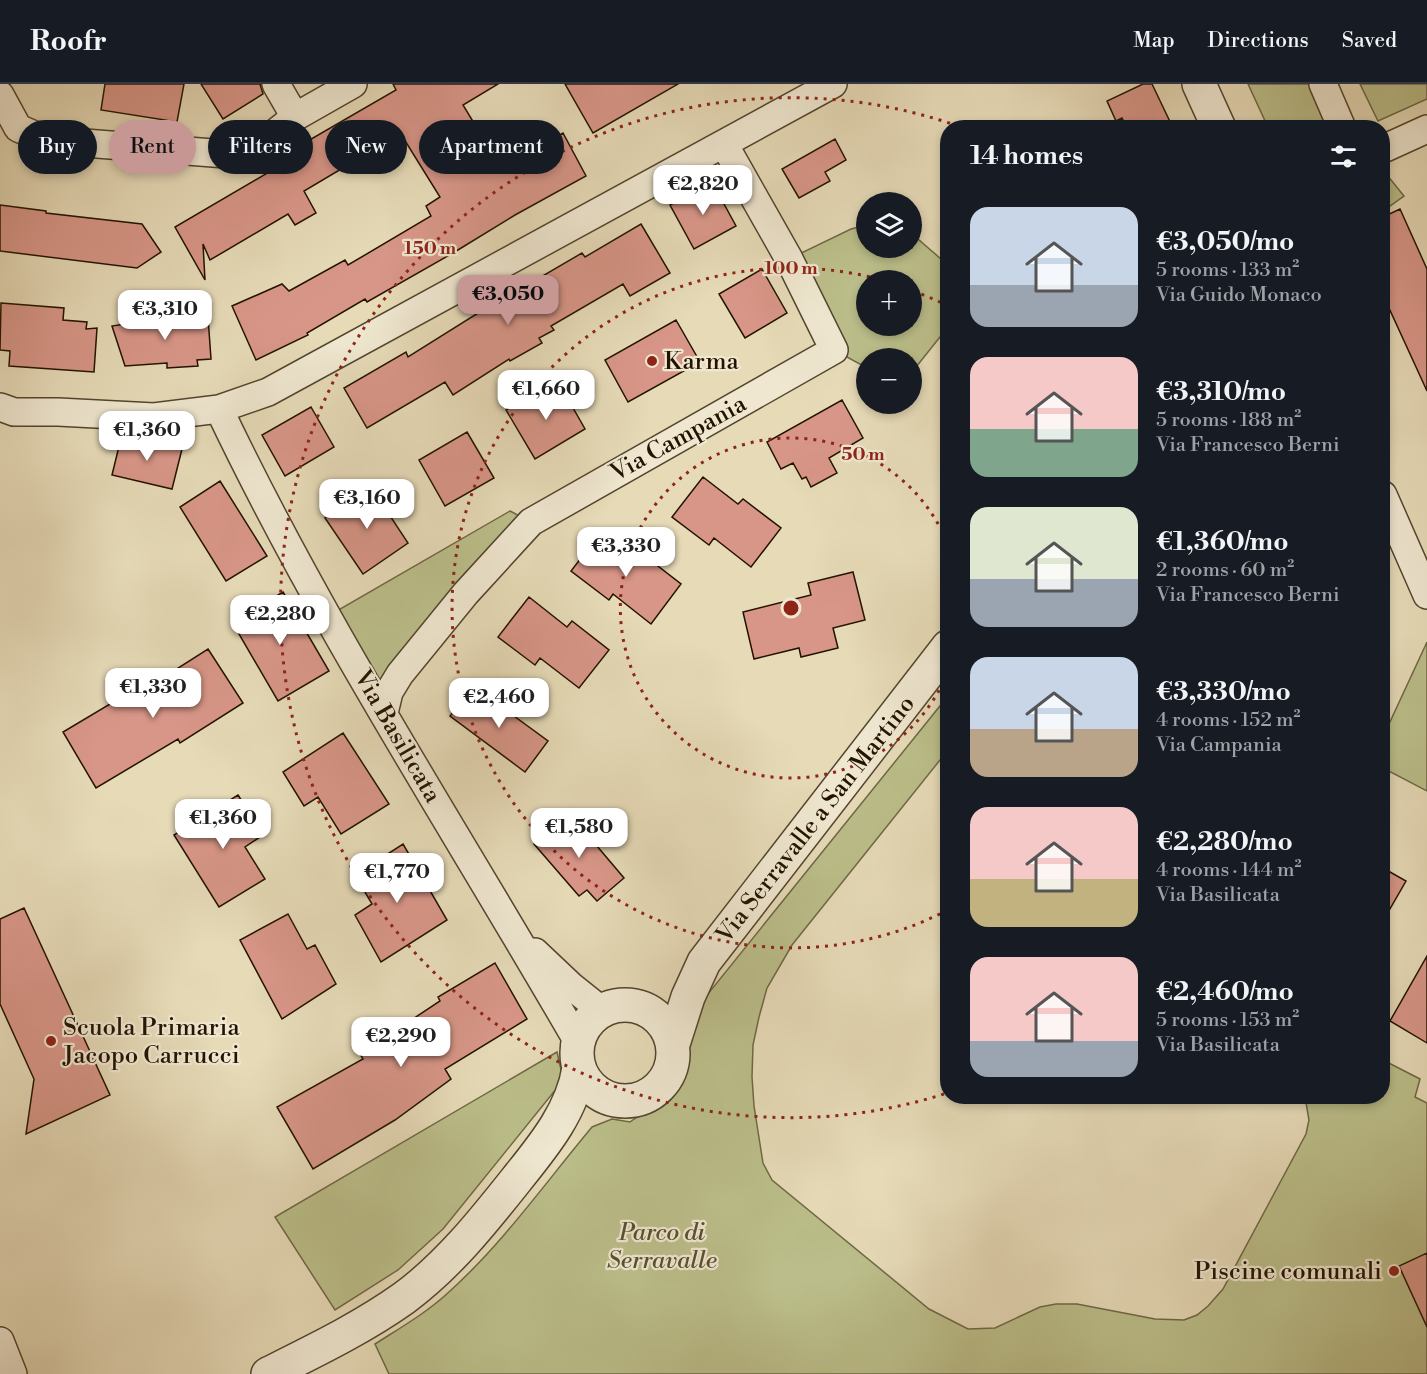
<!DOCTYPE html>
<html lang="en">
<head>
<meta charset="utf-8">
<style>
	body { margin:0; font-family:"Libre Bodoni",serif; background:#242831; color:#f1f3f6; height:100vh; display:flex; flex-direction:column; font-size:22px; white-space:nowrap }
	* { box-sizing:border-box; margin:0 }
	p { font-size:20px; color:#9ea1a6 }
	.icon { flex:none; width:33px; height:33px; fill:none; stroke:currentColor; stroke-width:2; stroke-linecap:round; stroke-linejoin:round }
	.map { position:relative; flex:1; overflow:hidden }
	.details { position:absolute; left:940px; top:36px; width:450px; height:984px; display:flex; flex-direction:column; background:#171b24; border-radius:24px; box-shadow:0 3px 9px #0003 }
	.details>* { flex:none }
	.top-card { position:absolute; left:18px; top:36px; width:570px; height:54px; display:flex; gap:12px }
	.buttons { position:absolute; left:856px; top:108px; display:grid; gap:12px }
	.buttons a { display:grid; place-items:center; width:66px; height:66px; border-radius:50%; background:#171b24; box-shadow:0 3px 9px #0003; font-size:30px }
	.price { position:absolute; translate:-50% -51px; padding:0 14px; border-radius:12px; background:#fff; color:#222; font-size:20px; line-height:39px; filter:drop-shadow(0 2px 3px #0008) }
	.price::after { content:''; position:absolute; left:50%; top:36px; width:18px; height:14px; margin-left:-9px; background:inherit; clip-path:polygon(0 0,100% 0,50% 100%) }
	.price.selected { background:#c59692; color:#111 }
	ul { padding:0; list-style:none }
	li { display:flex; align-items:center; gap:18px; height:150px; padding:0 30px }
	li span { display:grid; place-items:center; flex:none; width:168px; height:120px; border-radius:18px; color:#555 }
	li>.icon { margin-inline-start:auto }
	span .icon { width:72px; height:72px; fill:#fffc; stroke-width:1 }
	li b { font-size:26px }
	h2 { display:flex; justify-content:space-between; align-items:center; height:72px; padding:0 30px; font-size:26px }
	.chip { padding:0 21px; border-radius:27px; background:#171b24; box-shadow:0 3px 9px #0003; font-size:21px; line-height:54px }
	.chip.selected { background:#c59692; color:#111 }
	header { display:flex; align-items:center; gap:36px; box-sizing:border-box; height:84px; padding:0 30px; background:#171b24; border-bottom:2px solid #363941 }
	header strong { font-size:28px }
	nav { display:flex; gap:33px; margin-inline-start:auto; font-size:21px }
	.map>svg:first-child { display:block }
	.green { fill:#bbbe8a; stroke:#6e6846; stroke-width:1.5; fill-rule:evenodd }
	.building { fill:#d89688; stroke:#221301; stroke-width:1.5 }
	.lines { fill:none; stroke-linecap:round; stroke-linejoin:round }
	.minor-casing { stroke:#53452e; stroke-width:30 }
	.tertiary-casing { stroke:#53452e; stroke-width:36 }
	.minor { stroke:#efe7d0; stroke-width:27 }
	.tertiary { stroke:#efe7d0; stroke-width:33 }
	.ring { fill:none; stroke:#8f2418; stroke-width:3; stroke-dasharray:3 6 }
	.poi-dot { fill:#8f2418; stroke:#efe7d0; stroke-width:2 }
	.labels { text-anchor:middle; stroke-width:4.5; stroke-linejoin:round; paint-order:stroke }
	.poi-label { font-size:24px; fill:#221301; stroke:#efe7d0; text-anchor:start }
	.street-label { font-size:24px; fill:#221301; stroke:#efe7d0 }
	.park-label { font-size:24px; font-style:italic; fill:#584f31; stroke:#efe7d0 }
	.centre { fill:#8f2418; stroke:#efe7d0; stroke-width:3 }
	.ring-label { font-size:18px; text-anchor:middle; font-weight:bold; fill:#8f2418; stroke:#efe7d0; stroke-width:4.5; stroke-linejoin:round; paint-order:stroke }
</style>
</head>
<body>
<header>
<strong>Roofr</strong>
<nav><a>Map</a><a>Directions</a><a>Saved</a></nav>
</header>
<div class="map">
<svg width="1427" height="1290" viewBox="0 0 1427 1290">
	<rect width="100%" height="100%" fill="#e6dab7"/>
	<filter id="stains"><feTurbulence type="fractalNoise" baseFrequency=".00333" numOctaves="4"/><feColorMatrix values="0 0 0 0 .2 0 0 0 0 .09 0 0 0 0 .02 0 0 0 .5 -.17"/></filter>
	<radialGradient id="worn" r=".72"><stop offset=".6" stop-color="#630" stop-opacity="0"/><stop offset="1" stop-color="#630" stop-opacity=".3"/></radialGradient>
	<path class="green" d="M1248 0H1312L1321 19 1324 43H1264L1266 39Z
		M1360 0H1427V15L1378 37Z
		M1383 86 1404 112 1383 127Z
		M867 141V164H912V150L948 181V243L912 288V274H867V284L834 266 789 175 851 145ZM867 196H912V242H867Z
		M510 427 531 438 384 629 328 532Z
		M1427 558V707L1383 684V653Z
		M948 612V666L792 861 767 904 759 933 753 961 752 993 754 1022 763 1079 772 1096 929 1225 968 1245 995 1244 1040 1223 1056 1220H1077L1155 1235 1184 1236 1197 1231 1208 1222 1223 1205 1306 1050 1309 1036 1305 1013 1383 1012V976L1420 995 1415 1013 1427 1019V1290H389L375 1260C400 1244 428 1228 450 1207 503 1159 546 1098 592 1043L612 1035 630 1038C642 1028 657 1029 666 1020 687 1002 683 985 688 962 691 948 695 935 699 921Z
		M557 968 562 990 561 999 443 1145 398 1186 335 1226 275 1133Z"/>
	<path class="building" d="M105 0H184L177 38 101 26Z
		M201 0H260L263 10 223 35Z
		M393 0H498L463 21 483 54 473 60 490 89 563 49 586 92 515 131 453 169 367 218 365 215 307 249 308 251 256 276 232 222 282 200 289 207 345 176 348 181 431 132 426 122 440 113 404 55 371 74 368 69 304 107 316 129 295 141 288 130 210 176 203 160 205 196 175 143 310 64 306 58 396 6Z
		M565 0H678L593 49Z
		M1143 0H1152L1173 44H1127L1122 34 1116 37 1107 17Z
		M835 55 846 76 825 88 830 97 799 114 782 85Z
		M712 98 736 142 694 165 670 121Z
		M0 121 46 127V129L142 140 161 168 137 184 0 167Z
		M1400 125 1427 185V307L1383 211V133Z
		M641 140 670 189 630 212 623 200 551 242 554 246 539 254 542 259 510 277 509 275 453 311 445 298 367 344 344 304 406 268 408 273 483 226 482 224 528 198 529 200 582 169 585 173Z
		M762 185 787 229 745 254 719 210Z
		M1 219 64 224 63 236 87 238 86 245 97 244 94 288 9 282 10 267 0 266Z
		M200 228 201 237 208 233 211 275 197 276 198 282 167 284V279L125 282 112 242Z
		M676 236 700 278 628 318 605 276Z
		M560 301 585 345 535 375 506 326 526 314 532 318Z
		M842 316 863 354 829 374 837 389 811 403 806 393 802 395 793 379 781 385 767 358Z
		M311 323 334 363 285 392 262 351Z
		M467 348 494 394 445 422 419 376Z
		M122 350 182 365 172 405 112 391Z
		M703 393 738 420 743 415 781 444 751 483 714 454 709 461 672 433Z
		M220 397 267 472 226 497 180 423Z
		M371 403 408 459 363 490 325 434Z
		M601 448 641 478 645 472 681 500 651 540 613 510 609 516 571 487Z
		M853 488 865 536 833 544 838 564 801 573 799 564 754 575 743 528 811 511 808 499Z
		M283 508 329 587 278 617 232 538Z
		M529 513 567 543 572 537 609 566 579 604 540 574 535 581 498 553Z
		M208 565 243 619 180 659 178 655 96 704 63 648 125 611 128 616Z
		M473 602 548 657 525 688 450 632Z
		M343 649 389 720 341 750 318 713 304 722 283 688Z
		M238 711 263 751 245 763 265 795 219 823 174 751Z
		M569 729 624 794 597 817 587 806 579 812 534 760Z
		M403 760 447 836 381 878 355 831 372 820 355 791Z
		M1383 784 1406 797 1383 837Z
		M24 824 110 1011 26 1050 34 995 0 920V835Z
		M288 830 307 865 315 861 336 900 282 935 240 856Z
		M1427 872V959L1390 937Z
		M495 879 527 935 445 985 451 995 395 1036 313 1085 277 1023 363 975 360 970 440 917 438 913Z
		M1427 1169V1243L1399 1182Z"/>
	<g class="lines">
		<g class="minor-casing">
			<path id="minor" d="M276 0 295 33
				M1323 0 1342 44
				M0 11 18 44 46 56 226 70 275 49 295 33 353 0
				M1383 65 1427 45
				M0 323 14 328H58L154 333 219 325 268 308 833 0
				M219 325C323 544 457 748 578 958
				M1383 411 1427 511
				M384 629 389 608 400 590 466 509 531 438 834 266 789 175 724 60
				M535 868 571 902 601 926
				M0 1257 13 1290"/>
		</g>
		<g class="tertiary-casing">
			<path id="tertiary" d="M1199 0 1219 44
				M577 969a48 48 0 1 1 96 0a48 48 0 1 1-96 0Z
				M673 960 688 913 704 878 948 563
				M268 1290C314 1267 362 1244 404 1214 450 1180 485 1135 520 1091 545 1060 573 1025 579 984"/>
		</g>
		<use href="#minor" class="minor"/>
		<use href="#tertiary" class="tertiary"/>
	</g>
	<g class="ring">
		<path d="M947 590A170 170 0 1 1 947 458"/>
		<path d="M948 826A340 340 0 1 1 882 196M913 207A340 340 0 0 1 948 222"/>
		<path d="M944 1010A510 510 0 1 1 961 43"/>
	</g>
	<g class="poi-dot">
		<circle cx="652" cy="277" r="6"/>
		<circle cx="51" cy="957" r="6"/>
		<circle cx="1394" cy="1187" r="6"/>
	</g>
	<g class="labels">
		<g class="poi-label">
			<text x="664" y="285">Karma</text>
			<text x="63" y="951">Scuola Primaria<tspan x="63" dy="28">Jacopo Carrucci</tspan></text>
			<text x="1382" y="1195" text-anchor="end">Piscine comunali</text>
		</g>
		<g class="street-label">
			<text transform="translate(678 354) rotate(-29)" y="8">Via Campania</text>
			<text transform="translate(398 652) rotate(60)" y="8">Via Basilicata</text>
			<text transform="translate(815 735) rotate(-52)" y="8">Via Serravalle a San Martino</text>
		</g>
		<g class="park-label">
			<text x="662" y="1156">Parco di<tspan x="662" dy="28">Serravalle</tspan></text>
		</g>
	</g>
	<circle cx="791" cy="524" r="9" class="centre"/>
	<g class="ring-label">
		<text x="430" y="170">150 m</text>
		<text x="791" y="190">100 m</text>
		<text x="863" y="376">50 m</text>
	</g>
	<rect width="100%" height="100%" filter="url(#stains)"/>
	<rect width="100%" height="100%" fill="url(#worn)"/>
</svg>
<div class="buttons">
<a><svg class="icon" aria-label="layers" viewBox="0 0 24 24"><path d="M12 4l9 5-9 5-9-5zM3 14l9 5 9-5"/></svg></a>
<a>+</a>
<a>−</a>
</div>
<b class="price" style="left:703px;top:132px">€2,820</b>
<b class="price selected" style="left:508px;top:242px">€3,050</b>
<b class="price" style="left:165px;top:257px">€3,310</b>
<b class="price" style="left:546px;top:337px">€1,660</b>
<b class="price" style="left:147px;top:378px">€1,360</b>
<b class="price" style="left:367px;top:446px">€3,160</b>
<b class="price" style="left:626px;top:494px">€3,330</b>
<b class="price" style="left:280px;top:562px">€2,280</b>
<b class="price" style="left:153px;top:635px">€1,330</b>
<b class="price" style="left:499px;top:645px">€2,460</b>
<b class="price" style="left:223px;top:766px">€1,360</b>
<b class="price" style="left:579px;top:775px">€1,580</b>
<b class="price" style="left:397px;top:820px">€1,770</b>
<b class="price" style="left:401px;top:984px">€2,290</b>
<div class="top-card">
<a class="chip">Buy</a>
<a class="chip selected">Rent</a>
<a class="chip">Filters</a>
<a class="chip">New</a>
<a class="chip">Apartment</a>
</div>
<section class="details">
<h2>14 homes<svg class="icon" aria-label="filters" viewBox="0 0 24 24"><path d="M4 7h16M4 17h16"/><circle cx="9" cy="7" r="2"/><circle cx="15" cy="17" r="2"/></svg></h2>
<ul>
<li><span style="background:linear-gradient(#c9d6e8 65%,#9aa5b1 0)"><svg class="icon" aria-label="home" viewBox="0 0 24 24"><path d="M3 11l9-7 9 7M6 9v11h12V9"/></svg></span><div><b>€3,050/mo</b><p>5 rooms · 133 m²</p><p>Via Guido Monaco</p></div></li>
<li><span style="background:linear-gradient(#f6c9c9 60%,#7fa58c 0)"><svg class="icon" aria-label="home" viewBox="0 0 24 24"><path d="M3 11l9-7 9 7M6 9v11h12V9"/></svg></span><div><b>€3,310/mo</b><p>5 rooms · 188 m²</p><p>Via Francesco Berni</p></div></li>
<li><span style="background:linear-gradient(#dfe7d0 60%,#9aa5b1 0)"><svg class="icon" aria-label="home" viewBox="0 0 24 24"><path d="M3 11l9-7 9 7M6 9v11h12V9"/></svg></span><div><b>€1,360/mo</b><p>2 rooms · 60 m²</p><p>Via Francesco Berni</p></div></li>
<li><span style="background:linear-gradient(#c9d6e8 60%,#b9a48a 0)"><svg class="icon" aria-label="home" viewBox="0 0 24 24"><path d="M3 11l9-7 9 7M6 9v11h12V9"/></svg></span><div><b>€3,330/mo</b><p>4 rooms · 152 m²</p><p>Via Campania</p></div></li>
<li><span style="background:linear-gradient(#f6c9c9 60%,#c2b280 0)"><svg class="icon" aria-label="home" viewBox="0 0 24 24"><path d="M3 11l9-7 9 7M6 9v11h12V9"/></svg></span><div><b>€2,280/mo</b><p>4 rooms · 144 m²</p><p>Via Basilicata</p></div></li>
<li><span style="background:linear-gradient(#f6c9c9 70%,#9aa5b1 0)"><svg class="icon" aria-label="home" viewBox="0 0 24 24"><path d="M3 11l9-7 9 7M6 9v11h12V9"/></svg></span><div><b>€2,460/mo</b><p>5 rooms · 153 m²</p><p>Via Basilicata</p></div></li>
</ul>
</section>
</div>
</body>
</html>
